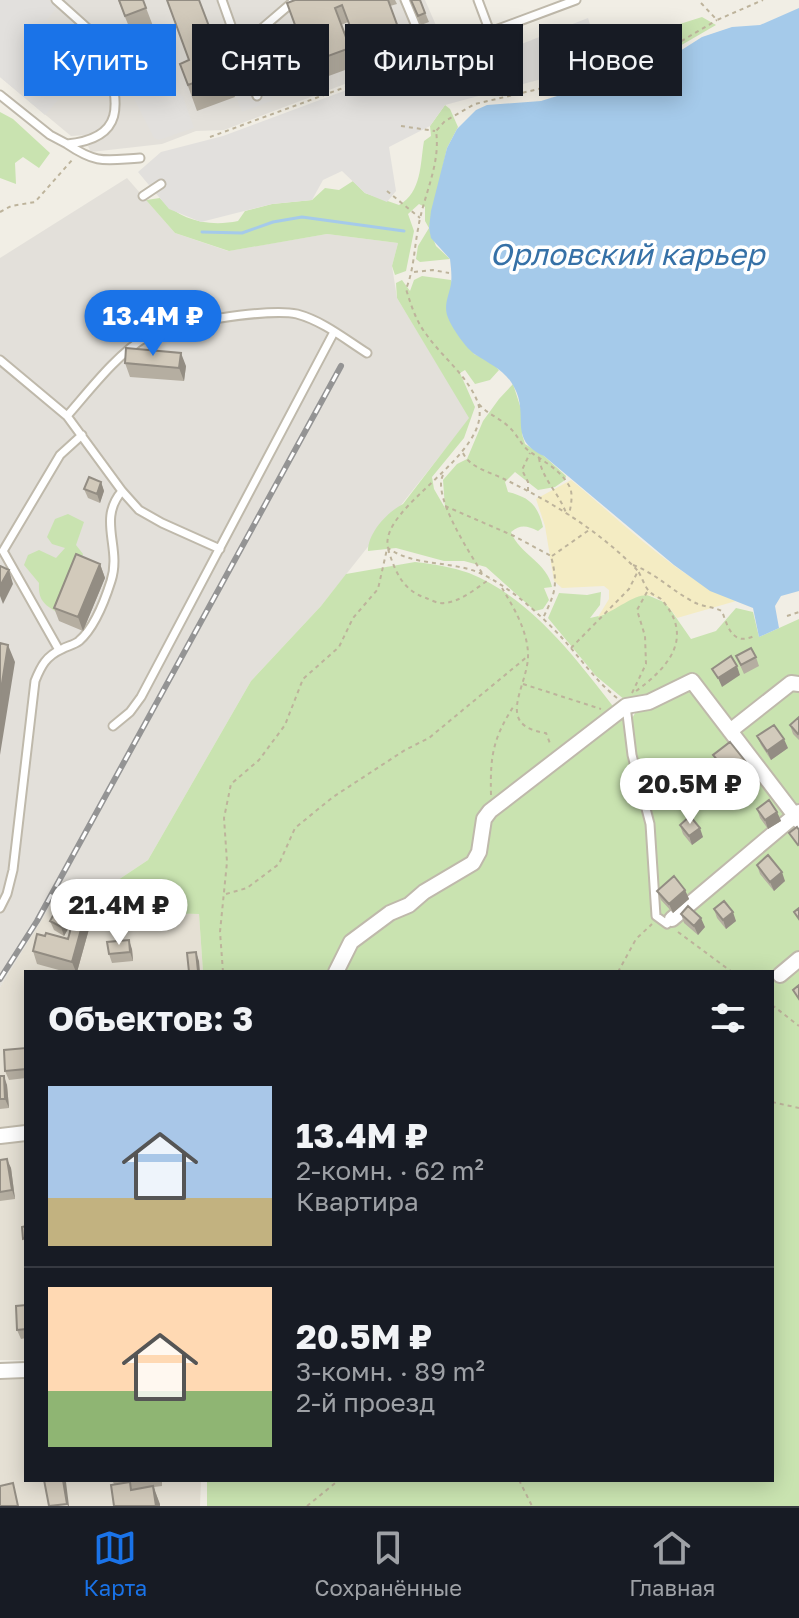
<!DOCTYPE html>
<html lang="ru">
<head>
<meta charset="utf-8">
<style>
	body { margin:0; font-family:"Golos Text",sans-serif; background:#242831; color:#f1f3f6; height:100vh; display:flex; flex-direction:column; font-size:30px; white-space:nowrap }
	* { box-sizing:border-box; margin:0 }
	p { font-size:26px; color:#9ea1a6 }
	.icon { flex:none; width:44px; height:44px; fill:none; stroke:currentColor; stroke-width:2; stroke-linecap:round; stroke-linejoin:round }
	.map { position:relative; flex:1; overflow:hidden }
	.side { position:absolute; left:24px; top:970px; width:750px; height:512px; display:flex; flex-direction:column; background:#171b24; border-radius:0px; box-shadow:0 4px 20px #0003 }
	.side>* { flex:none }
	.guide { position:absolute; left:24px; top:24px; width:752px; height:72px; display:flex; gap:16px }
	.price { position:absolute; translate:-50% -68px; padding:0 18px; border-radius:28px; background:#fff; color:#222; font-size:26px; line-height:52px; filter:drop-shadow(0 2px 4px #0008) }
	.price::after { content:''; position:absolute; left:50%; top:48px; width:24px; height:18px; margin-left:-12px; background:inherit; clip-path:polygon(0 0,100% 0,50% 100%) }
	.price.selected { background:#1a73e8; color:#fff }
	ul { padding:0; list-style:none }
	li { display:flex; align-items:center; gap:24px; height:200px; padding:0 24px }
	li+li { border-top:2px solid #363941 }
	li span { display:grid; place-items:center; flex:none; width:224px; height:160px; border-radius:0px; color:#555 }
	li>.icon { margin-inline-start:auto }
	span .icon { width:96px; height:96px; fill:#fffc; stroke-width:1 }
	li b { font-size:34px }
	h2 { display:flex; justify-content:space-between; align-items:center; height:96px; padding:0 24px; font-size:34px }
	.tag { padding:0 28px; border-radius:0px; background:#171b24; box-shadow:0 4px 20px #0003; font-size:28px; line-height:72px }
	.tag.selected { background:#1a73e8; color:#fff }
	.tab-bar { display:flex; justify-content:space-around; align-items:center; height:112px; border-top:2px solid #363941; background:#171b24; font-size:22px; color:#9ea1a6 }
	.tab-bar a { display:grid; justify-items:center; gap:4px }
	.tab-bar .selected { color:#1a73e8 }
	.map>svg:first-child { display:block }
	.residential { fill:#e5e0d4 }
	.industrial { fill:#e3e0da }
	.green { fill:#c9e3b0 }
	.sand { fill:#f4ecc3 }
	.parking { fill:#e2e0dd }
	.water { fill:#a5caea }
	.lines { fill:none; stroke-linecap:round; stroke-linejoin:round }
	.stream { stroke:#a5caea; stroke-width:3 }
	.lane-casing { stroke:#bfb9ab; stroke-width:11 }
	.street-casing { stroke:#bfb9ab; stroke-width:18 }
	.path { stroke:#bdb39b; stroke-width:2; stroke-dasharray:4 4; stroke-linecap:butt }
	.lane { stroke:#fff; stroke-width:7 }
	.street { stroke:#fff; stroke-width:14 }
	.rail-casing { stroke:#949494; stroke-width:6 }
	.rail { stroke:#fff; stroke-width:3; stroke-dasharray:9; stroke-linecap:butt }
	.wall { fill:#b5aea1 }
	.shaded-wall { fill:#938d83 }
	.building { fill:#d2cabb; stroke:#938d83; stroke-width:2 }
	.labels { text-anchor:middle; stroke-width:7; stroke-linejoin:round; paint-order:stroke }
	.water-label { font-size:30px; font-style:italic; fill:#3671a7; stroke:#fff }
</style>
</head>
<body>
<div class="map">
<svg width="799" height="1506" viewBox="0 0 799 1506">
	<rect width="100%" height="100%" fill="#f1eee5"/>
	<path class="residential" d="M66 880 91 898 93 918 112 912 199 914 203 972H26V1129L0 1131V987Z
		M26 1142V1360H0V1144Z
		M26 1379V1480H201L200 1506H0V1380Z"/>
	<path class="industrial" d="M0 0H425L445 46 224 130 196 131 162 144 91 152 88 146 93 143 88 135 71 136 0 77Z
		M127 178 175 233 228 251 327 234 398 243 392 266 397 298 470 418 321 606 251 681 148 860 91 898 66 881 0 987V258Z"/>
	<path class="green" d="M702 17 716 25 654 61 587 79 582 72 596 60 597 52 601 49Z
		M445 105 450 109 458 127 447 148 429 228 436 246 450 259 420 262 416 259 418 246 429 228 425 221V207L419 204 408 214 414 231 406 271 395 275 392 266 398 243 327 234 229 251 175 233 146 200 160 198C180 221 210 227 238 221L245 211 272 204 312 200 325 188 339 190 353 181 365 193 399 205C422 192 420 164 424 141L431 136 430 126Z
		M0 112 13 119 50 153 39 168 23 157 15 163 16 184 0 178Z
		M422 276 451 280 474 354 490 361 499 370 490 380 475 384 465 370 460 373 475 407 464 438 432 477 434 489 445 508 443 480 457 464 467 459 483 421 499 399 513 384 522 412V434L525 444 544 456 566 476 565 480 555 487 538 490 515 472 505 482 508 492C529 497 538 505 543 527L538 531C527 526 521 524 511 532 519 554 548 563 552 587L544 588 549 600 543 609 535 611 486 567 464 561H444L396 548 368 551C368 533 387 512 403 504L469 418 397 298 396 283 402 280 410 291 414 280Z
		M68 514 84 522 76 545 83 554 59 613C44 605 38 600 39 583L24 565 28 555 39 550 56 558 65 548 52 544 47 537 55 519Z
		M415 562C433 564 452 567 469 573 538 601 583 669 628 725L637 710 596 676 548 618 559 593 587 595 601 592 600 605 590 618 603 615 636 595 645 594 666 603 691 639 716 631 736 608 753 612 759 637 799 619V1506H207V1480H772V972H203L199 914 112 912 111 922 93 918 91 898 148 860 251 681 321 606 346 574Z"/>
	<path class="sand" d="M571 480C620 520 677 578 736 601L677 618C647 575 632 604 598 617L609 599V590L604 586 562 588 554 581 545 526 536 499Z"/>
	<path class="parking" d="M0 0H48L57 7 47 20 91 62 45 115 0 77Z
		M588 18 598 49 590 61 568 72 445 105 430 126 389 147 396 191 387 202 365 193 342 171 323 180 312 200 272 204 201 222 169 209 138 172 161 152 223 136 446 53 455 70Z
		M254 72 262 74 272 101 242 112 235 94 240 84 238 77Z
		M165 76 183 97 194 128 159 140 154 138 126 83Z"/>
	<path class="water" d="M799 8V591L781 596 775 606 779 628 759 637 753 608 710 591 674 565 544 456C507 439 530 416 514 387 506 371 490 364 476 355 466 349 451 327 447 315 444 304 449 295 451 284 452 276 451 268 450 259L431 238 429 228 431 211 447 148 457 129 476 110 487 105 541 101 570 92 593 81 647 70 658 65 702 37 732 27 760 25Z"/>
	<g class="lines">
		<path class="stream" d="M202 232 242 233 273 222 302 217 404 231"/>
		<g class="lane-casing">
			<path id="lane" d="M56 0 103 42 140 79
				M222 0 239 48
				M405 0 423 43
				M478 0 490 32 576 0
				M0 95 50 135 67 144C138 137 112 88 103 42
				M257 96 239 48 295 0
				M67 144C98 165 106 160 140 158
				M143 196 161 184
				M0 360 67 416 122 491 139 510 162 523 220 549
				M67 416C89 391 117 354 146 337 170 323 270 308 297 314 323 321 345 339 367 353
				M59 650 3 551 60 455 82 435
				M626 706 632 755 650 824 656 916 667 924 672 919
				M113 726 130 712 141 697 334 332
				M0 908 7 894 13 870 35 681C41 666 46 656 62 649 67 646 74 645 79 641 94 628 105 600 111 581 122 547 97 520 122 491"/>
		</g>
		<g class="street-casing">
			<path id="street" d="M730 731 791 683 799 684
				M672 919 799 812
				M336 972 351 942 390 913 409 905 424 892 473 863 479 852 484 819 490 811 626 706 649 702 692 681 799 821
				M780 975 799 959
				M0 1136 26 1133
				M0 1371 26 1370"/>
		</g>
		<path class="path" d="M701 3 717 20 763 0
			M432 74V67L449 49 482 35
			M401 126 435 131
			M210 137 449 49
			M387 191 420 218
			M0 212 11 206 35 202 73 159
			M414 272 433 270 449 273
			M479 404C487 414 500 418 509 427 517 434 521 445 529 451 543 461 559 469 568 484 574 492 571 505 569 515
			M463 453C470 468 490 472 504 479 552 502 601 532 638 571L629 589 571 648
			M539 458C542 479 559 493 566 513
			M443 475C432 496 470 553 482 573
			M528 491V482L522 470 530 453
			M445 506 514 536 551 556C558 584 556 592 543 618
			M388 549C395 571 402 590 426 598 431 600 438 604 444 603 461 602 476 588 490 579
			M552 556 589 530
			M633 565C655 573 670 589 690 600 701 607 711 606 722 611 728 628 733 646 754 636
			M502 588C514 608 529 633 528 658 526 689 495 726 546 733L551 746
			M787 616 799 612
			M523 684 601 709
			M636 691C669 667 695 637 661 599 658 597 653 595 650 592 645 588 642 577 638 571
			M632 693 646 664 645 636 637 610 647 592
			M617 698C596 681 581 659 563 639 541 615 511 588 482 574 452 560 414 567 388 548 378 506 495 454 478 403 468 376 442 357 426 334 416 321 411 305 406 289 414 269 414 250 418 229 423 196 441 165 436 131L445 121 475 104 581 79 651 59 717 20
			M491 795C490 755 493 738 515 704
			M226 894 247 888 279 864 295 828 333 797 405 750 429 738 528 656
			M678 932 732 972
			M223 972 220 932 227 862 224 818 231 784 259 760 285 725 303 679 339 647 353 618 378 589 387 549
			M618 972 636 939 652 924
			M772 1005 799 1026
			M772 1102 799 1108
			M519 1480 532 1506
			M307 1506 339 1480"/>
		<use href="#lane" class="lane"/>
		<use href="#street" class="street"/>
		<g class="rail-casing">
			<path id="rail" d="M0 979 37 921 341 366"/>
		</g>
		<use href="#rail" class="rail"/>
	</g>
	<path class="wall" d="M118 0H143L153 26 132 34Z
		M199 0 235 97 197 111 180 64 189 61Z
		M295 0H395L397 4 390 6 405 47 364 63 348 22 341 25 356 66 315 81 287 3Z
		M411 0H420L429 22 421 25Z
		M125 363 186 366 184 381 130 377Z
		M101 482 104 491 100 503 88 498 84 489Z
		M100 564 105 578 83 631 59 621 54 608Z
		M736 656 756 657 759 666 744 674Z
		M799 717V740L793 734 790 725Z
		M757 736 788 748 771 760 761 745Z
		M713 755 749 771 733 784 717 764Z
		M693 771V789H677L674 780Z
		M757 809 777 812 781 821 768 829 760 818Z
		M680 825 703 837 692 845 683 834Z
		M757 865 785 881 774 891 760 874Z
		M685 890 689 899 673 913 661 900 657 891Z
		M714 909 736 921 726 929 717 918Z
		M70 911 73 920 89 929 77 972H66L37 964 33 951 45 936 68 939 73 920 64 936 54 930 50 921Z
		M681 914 705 927 698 935 684 923Z
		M132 949 133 961 112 963 109 954Z
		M26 1048V1078L9 1080 5 1071Z
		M0 1076 7 1085 9 1108 0 1109Z
		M0 1160 11 1168 15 1199 0 1201Z
		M26 1305V1338L21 1339 17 1330Z
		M112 1480H162V1486L154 1487 160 1506H114V1484Z"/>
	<path class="shaded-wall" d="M181 353 186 366 184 381 179 368Z
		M101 482 104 491 100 503 97 494Z
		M100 564 105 578 83 631 78 617Z
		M9 570 13 584 3 604 0 596V586Z
		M8 645 15 662 0 755V696Z
		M737 666 740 675 722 687 718 678Z
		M784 739 788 748 771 760 767 751Z
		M690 762 693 771V789L690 780Z
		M746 762 749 771 733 784 730 775Z
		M777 812 781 821 768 829 765 820Z
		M700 828 703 837 692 845 689 836Z
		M782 872 785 881 774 891 770 882Z
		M685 890 689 899 673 913 669 904Z
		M70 911 73 920 64 936 61 927Z
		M733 912 736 921 726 929 723 920Z
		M85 915 89 929 77 972H76L72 962Z
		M701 918 705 927 698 935 694 926Z
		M129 940 132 949 133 961 130 952Z
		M196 952 199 961 200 972H198V971Z
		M4 1076 7 1085 9 1108 5 1099Z
		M7 1159 11 1168 15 1199 12 1190Z
		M63 1480 66 1482 69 1506H68L67 1504Z
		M153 1486 160 1504V1506H156Z"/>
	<path class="building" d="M119 0H143L146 8 125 16Z
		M167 0H199L226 71 188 85 180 64 189 60Z
		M295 0H388L399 30 357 45 342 5 335 8 350 48 309 63 287 3Z
		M411 0H420L425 13 418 16Z
		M126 348 181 353 179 368 125 363Z
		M89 477 101 482 97 494 84 489Z
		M76 554 100 564 78 617 54 608Z
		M0 566 9 570 0 586Z
		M0 643 8 645 0 696Z
		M751 648 756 657 741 665 736 656Z
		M731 656 737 666 718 678 712 669Z
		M799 717V733L798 734 790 725Z
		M774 725 784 739 767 751 757 736Z
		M730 742 746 762 730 775 713 755Z
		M674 761 690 762V780H674Z
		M769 800 777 812 765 820 757 809Z
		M690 816 700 828 689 836 680 825Z
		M797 827 799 830V844L798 845 789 833Z
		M768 855 782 872 770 882 757 865Z
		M674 876 685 890 669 904 657 891Z
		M724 901 733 912 723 920 714 909Z
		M59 905 70 911 61 927 50 921Z
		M688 906 701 918 694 926 681 914Z
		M799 908V919L794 912Z
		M75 913 85 915 72 962 33 951 37 934 45 936 46 933 68 939Z
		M129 940 130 952 109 954 107 942Z
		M196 952 198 971 189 972 187 953Z
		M799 985V999L793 990Z
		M26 1048V1069L5 1071 4 1050Z
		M0 1076H4L5 1099H0Z
		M7 1159 12 1190 0 1192V1160Z
		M26 1226V1238L23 1239 22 1227Z
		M26 1305V1329L17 1330 16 1306Z
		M44 1480H63L67 1504 49 1506Z
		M130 1482 131 1490 153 1486 156 1506H114L111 1485Z
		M13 1483 18 1506H0V1486Z"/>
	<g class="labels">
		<g class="water-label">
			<text x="627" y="265">Орловский карьер</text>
		</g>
	</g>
</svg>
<b class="price selected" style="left:153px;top:358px">13.4M ₽</b>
<b class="price" style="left:690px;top:826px">20.5M ₽</b>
<b class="price" style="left:119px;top:947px">21.4M ₽</b>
<div class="guide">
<a class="tag selected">Купить</a>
<a class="tag">Снять</a>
<a class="tag">Фильтры</a>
<a class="tag">Новое</a>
</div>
<section class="side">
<h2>Объектов: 3<svg class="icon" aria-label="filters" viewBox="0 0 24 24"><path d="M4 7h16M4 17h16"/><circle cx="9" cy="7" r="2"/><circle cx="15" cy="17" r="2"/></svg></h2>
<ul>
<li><span style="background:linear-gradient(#a9c7e8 70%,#c2b280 0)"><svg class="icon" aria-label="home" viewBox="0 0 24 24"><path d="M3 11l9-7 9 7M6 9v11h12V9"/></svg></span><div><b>13.4M ₽</b><p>2-комн. · 62 m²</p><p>Квартира</p></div></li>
<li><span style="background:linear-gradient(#ffd9b3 65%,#8fb573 0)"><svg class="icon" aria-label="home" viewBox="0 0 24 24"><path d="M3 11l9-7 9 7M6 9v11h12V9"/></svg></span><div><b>20.5M ₽</b><p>3-комн. · 89 m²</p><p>2-й проезд</p></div></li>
</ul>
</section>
</div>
<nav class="tab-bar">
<a class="selected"><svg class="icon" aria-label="map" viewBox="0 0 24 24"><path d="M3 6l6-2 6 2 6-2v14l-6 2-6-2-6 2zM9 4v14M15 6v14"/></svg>Карта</a>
<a><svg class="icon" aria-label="saved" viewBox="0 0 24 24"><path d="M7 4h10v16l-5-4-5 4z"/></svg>Сохранённые</a>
<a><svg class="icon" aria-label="home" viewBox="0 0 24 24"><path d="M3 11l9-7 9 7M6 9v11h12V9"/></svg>Главная</a>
</nav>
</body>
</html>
